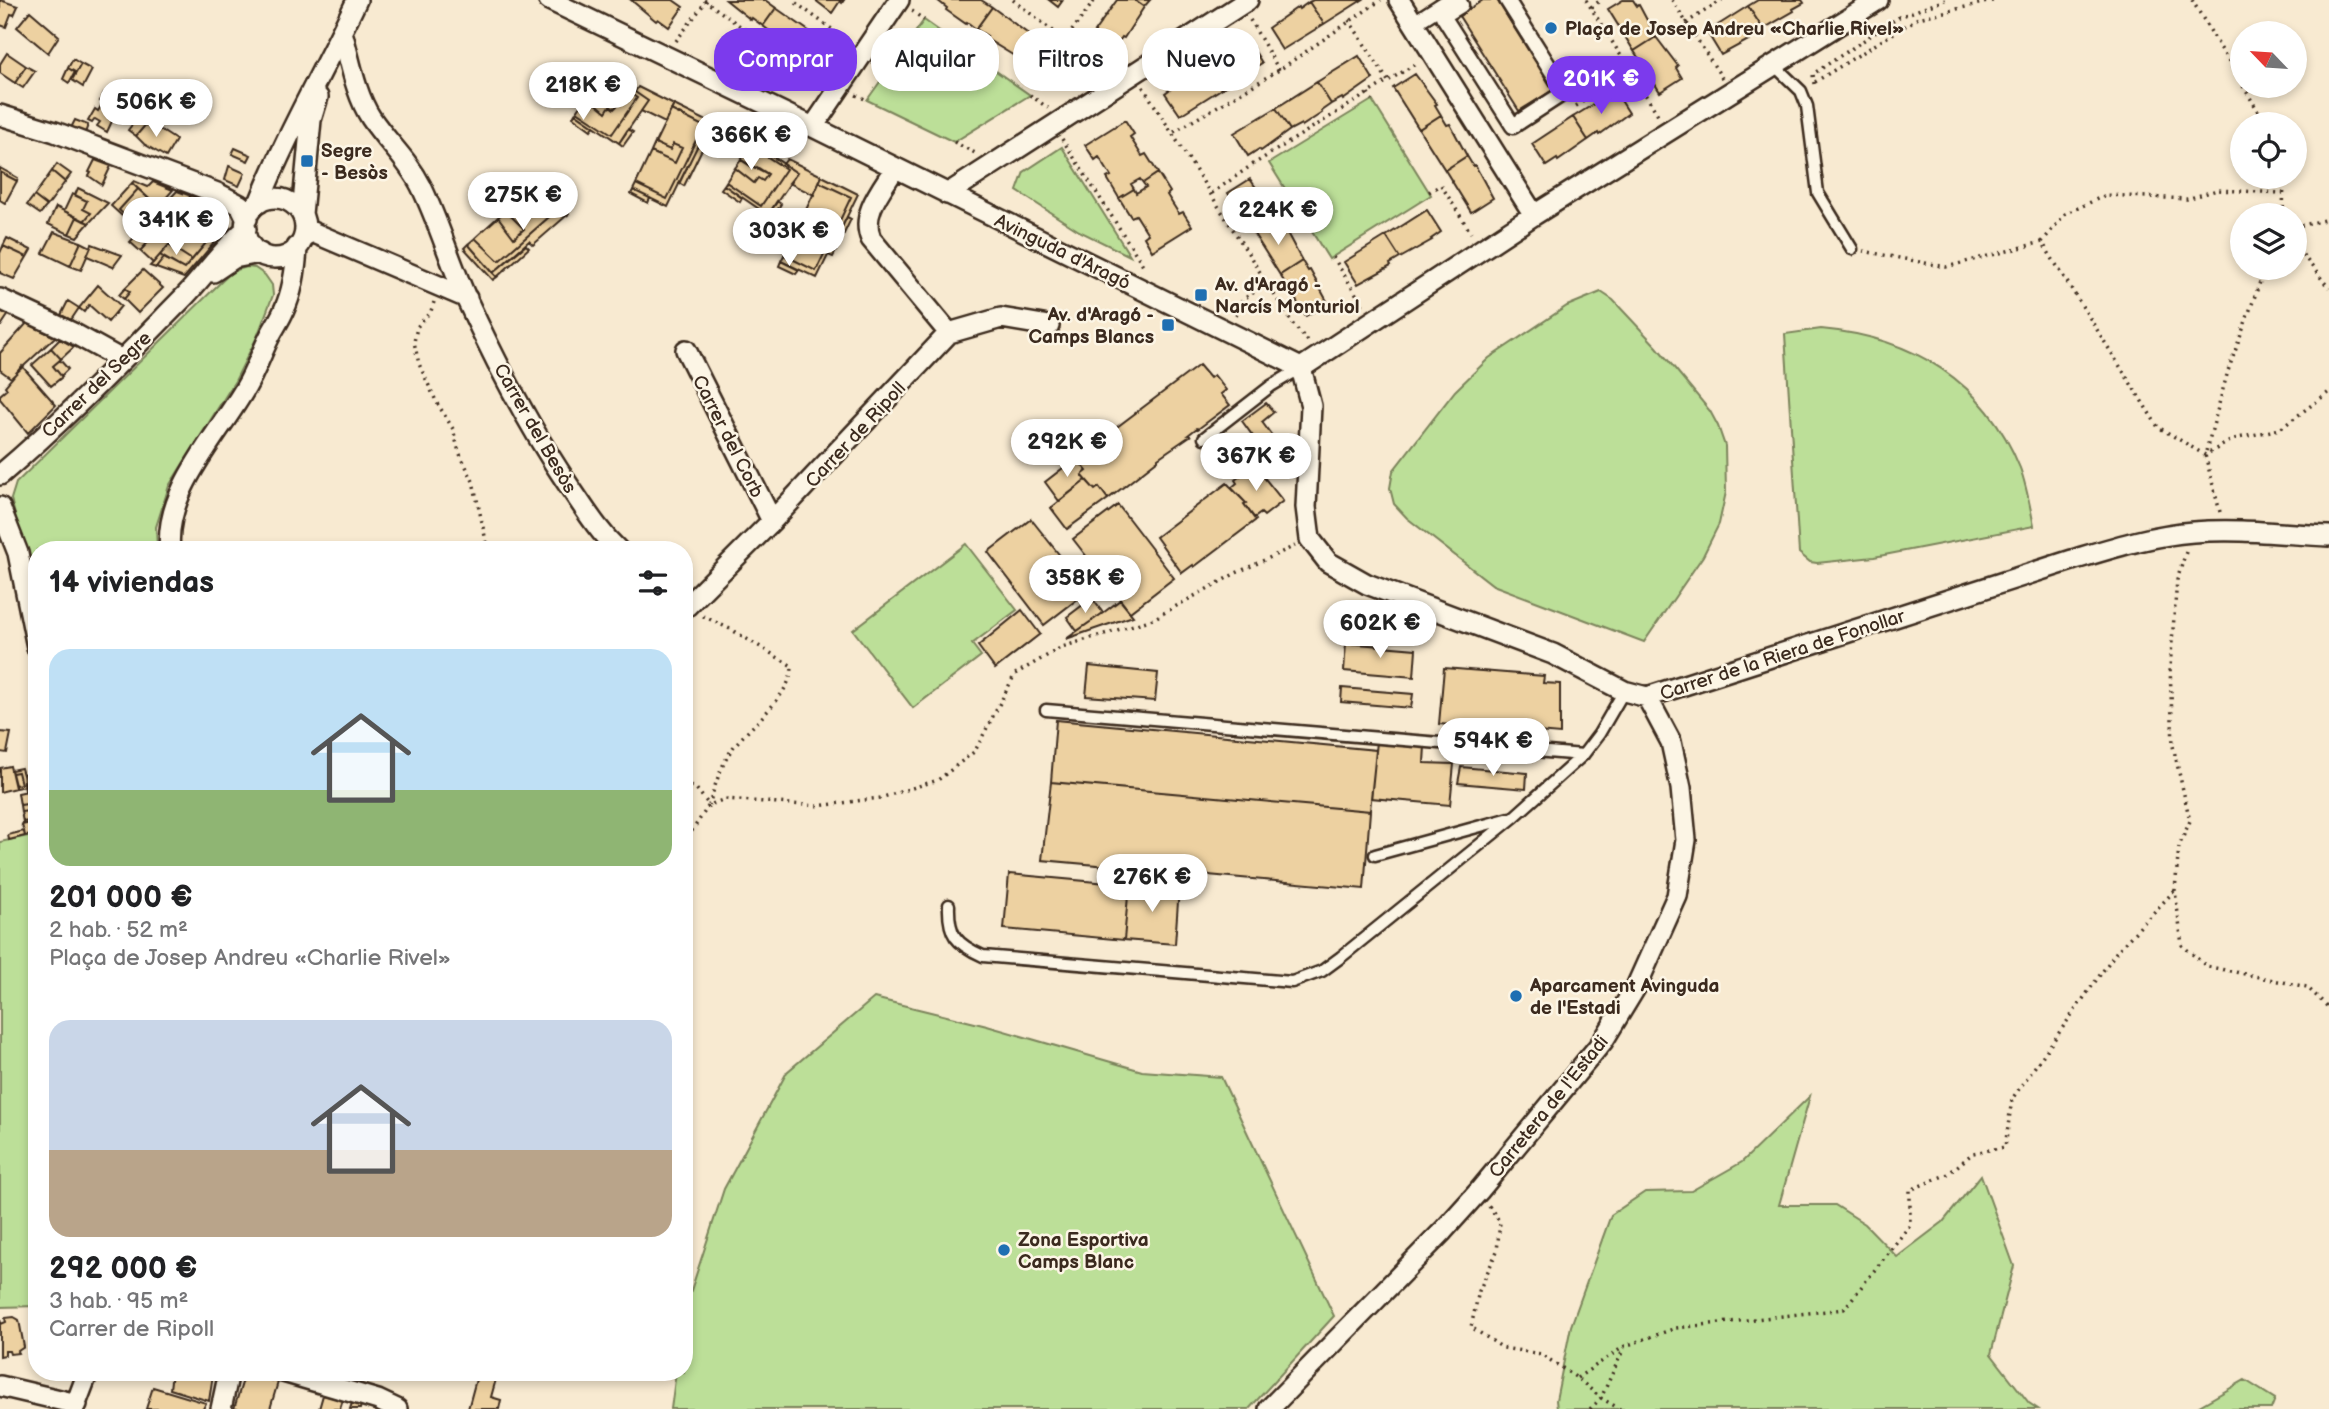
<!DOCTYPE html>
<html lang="es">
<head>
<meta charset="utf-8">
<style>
	body { margin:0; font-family:"Balsamiq Sans",sans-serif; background:#f6f6f6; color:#202124; height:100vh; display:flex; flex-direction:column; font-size:26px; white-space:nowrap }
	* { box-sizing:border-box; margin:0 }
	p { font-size:23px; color:#757577 }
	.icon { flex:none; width:38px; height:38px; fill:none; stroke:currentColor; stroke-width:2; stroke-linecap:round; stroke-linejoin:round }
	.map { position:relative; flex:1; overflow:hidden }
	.side { position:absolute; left:28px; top:541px; width:665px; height:840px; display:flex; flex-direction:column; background:#fff; border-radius:28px; box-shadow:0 4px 10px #0003 }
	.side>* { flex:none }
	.top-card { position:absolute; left:714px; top:28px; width:665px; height:63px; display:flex; gap:14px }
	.needle { width:46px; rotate:295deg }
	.tools { position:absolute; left:2230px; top:21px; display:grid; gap:14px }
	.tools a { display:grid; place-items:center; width:77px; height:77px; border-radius:50%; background:#fff; box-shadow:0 4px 10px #0003; font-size:35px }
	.price { position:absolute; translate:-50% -60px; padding:0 16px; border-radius:24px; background:#fff; color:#222; font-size:23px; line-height:46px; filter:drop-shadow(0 2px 4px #0008) }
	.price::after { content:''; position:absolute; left:50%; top:42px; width:21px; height:16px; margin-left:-10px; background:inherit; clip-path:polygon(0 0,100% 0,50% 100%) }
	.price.active { background:#7c3aed; color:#fff }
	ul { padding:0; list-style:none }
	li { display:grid; align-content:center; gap:14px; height:371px; padding:0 21px }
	li span { display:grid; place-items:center; height:217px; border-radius:21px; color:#555 }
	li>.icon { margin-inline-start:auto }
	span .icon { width:126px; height:126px; fill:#fffc; stroke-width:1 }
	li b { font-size:30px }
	h2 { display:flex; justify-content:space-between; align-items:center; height:84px; padding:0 21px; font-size:30px }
	.tag { padding:0 24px; border-radius:28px; background:#fff; box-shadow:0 4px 10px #0003; font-size:24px; line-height:63px }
	.tag.active { background:#7c3aed; color:#fff }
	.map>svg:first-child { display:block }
	.green { fill:#bcdf98; stroke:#7c845b; stroke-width:2 }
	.building { fill:#edd1a1; stroke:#3b2a1e; stroke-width:2 }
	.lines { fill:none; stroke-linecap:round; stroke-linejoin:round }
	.service-casing { stroke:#3b2a1e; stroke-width:15 }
	.pedestrian-casing { stroke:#3b2a1e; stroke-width:19 }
	.minor-casing { stroke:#3b2a1e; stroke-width:24 }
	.path { stroke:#3b2a1e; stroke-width:3.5; stroke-dasharray:2 5; stroke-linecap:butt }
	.service { stroke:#fcf5e5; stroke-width:10 }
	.pedestrian { stroke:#fcf5e5; stroke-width:14 }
	.minor { stroke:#fcf5e5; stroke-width:19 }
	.poi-dot { fill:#1f6fb2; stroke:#fcf5e5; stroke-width:2.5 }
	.labels { text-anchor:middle; stroke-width:5; stroke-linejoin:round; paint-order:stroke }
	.poi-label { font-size:19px; font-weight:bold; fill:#3b2a1e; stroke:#fcf5e5; text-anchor:start }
	.street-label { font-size:19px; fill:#3b2a1e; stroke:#fcf5e5 }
</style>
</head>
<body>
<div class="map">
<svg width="2329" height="1409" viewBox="0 0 2329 1409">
	<rect width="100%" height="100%" fill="#f8ead1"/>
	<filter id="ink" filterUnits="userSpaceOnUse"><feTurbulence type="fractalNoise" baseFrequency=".0143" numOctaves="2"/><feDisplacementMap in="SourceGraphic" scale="14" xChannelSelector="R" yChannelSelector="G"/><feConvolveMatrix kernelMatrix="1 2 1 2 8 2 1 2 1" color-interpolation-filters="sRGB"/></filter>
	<g filter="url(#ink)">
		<path class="green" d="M924 20 1030 95 954 142 867 100Z
			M1372 100 1431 195 1329 259 1269 163Z
			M1062 147 1130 256 1079 231 1017 191 1024 172Z
			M247 267 255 268 265 275 272 285 273 295 257 337 235 381 169 486 156 527 157 549 37 550V603L11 499 16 483 222 281 233 271Z
			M1601 292 1613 300 1657 347 1710 411 1718 426 1725 446 1726 492 1719 524 1703 556 1644 642 1493 585 1407 518 1394 504 1390 488 1393 471 1455 391 1489 358 1567 306Z
			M1821 329C1912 337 1985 381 2020 468 2027 487 2030 507 2034 526L1874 557 1817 563 1810 562 1799 553 1785 334Z
			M966 544 1017 610 972 644 981 656 913 708 853 630Z
			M37 834V1306L0 1307V842Z
			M874 998 987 1026 1142 1071 1221 1077 1334 1316 1249 1409H671L676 1372H684V1312L724 1189 787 1072Z
			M1810 1096 1779 1205H1835L1865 1224 1897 1257 1943 1222 1981 1175 2014 1266 1991 1354 2029 1403 2038 1409H1557L1556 1400 1571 1326 1611 1215 1645 1192 1691 1191 1742 1162Z
			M2245 1380 2275 1399 2271 1409H2194Z"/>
		<path class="building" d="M0 0 18 6 14 15 11 14 6 27 0 25Z
			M631 0H673L683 7 669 27 658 19 656 21Z
			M726 0H765L776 8 763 26 752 18 751 20Z
			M815 0H844L842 3 840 1 832 13Z
			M937 0H981L992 7 976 29 967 22 966 24 946 10 947 8Z
			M1049 0H1063L1058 7Z
			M1117 0H1134L1144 7 1124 38 1122 37 1115 47 1094 32Z
			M1134 0H1150L1144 7Z
			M1313 0H1362L1324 24 1309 2Z
			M1483 0H1497L1553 90 1519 111 1459 16Z
			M1623 0H1633L1637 6 1639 5 1656 37 1634 51 1608 9Z
			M1758 0H1802L1804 3 1793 9 1794 11 1763 29 1748 6Z
			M1309 2 1324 24 1282 50 1268 28 1298 7 1299 9Z
			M1748 6 1763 29 1752 35 1754 37 1721 55 1707 32Z
			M992 7 1031 36 1016 57 985 38 987 36 976 29Z
			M776 8 816 36 803 55 774 37 775 35 763 26Z
			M30 11 59 36 48 53 17 27Z
			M1031 36 1071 64 1055 86 1024 66 1026 64 1016 57Z
			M1656 37 1678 66 1676 68 1682 78 1660 92 1634 51Z
			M1248 40 1262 63 1221 89 1206 67 1236 45 1237 47Z
			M7 53 26 66 15 83 0 73V64Z
			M1359 56 1373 79 1343 100 1342 98 1331 104 1317 82Z
			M73 59 81 64 76 73 68 68Z
			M81 64 92 70 83 87 72 80Z
			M26 66 35 71 23 88 15 83Z
			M1206 67 1221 89 1180 115 1165 93 1195 71 1196 73Z
			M68 68 75 72 69 83 63 79Z
			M604 71 648 101 619 143 575 113 577 111 612 134 637 98 602 74Z
			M602 74 637 98 612 134 577 111 587 96 606 112 610 106 614 109 618 105 619 103 609 95 607 97 593 88Z
			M1415 74 1437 104 1435 105 1441 115 1419 129 1393 88Z
			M1317 82 1331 104 1321 111 1322 113 1302 126 1301 124 1290 130 1276 108Z
			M638 87 674 105 665 123 641 111 648 101 635 92Z
			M593 88 607 97 609 95 619 103 614 109 610 106 606 112 587 96Z
			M1615 91 1629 113 1599 135 1598 133 1588 140 1573 117Z
			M104 93 119 102 115 109 100 101Z
			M103 103 115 109 110 117 113 119 107 132 97 126 100 122 95 119 92 123 88 121 95 109 98 111Z
			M674 105 709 122 668 207 633 190 636 184 667 199 703 126 671 110Z
			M1276 108 1290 130 1261 151 1259 149 1248 156 1234 133Z
			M671 110 703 126 667 199 636 184 651 152 675 163 682 148 673 144 670 150 655 143Z
			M575 113 594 126 591 130 573 117Z
			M1441 115 1447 125 1450 124 1467 156 1445 170 1419 129Z
			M138 117 148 122 136 136 128 130Z
			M1573 117 1588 140 1558 161 1557 159 1546 166 1532 144Z
			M75 120 88 125 85 133 71 128Z
			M1125 120 1134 134 1130 137 1142 156 1146 154 1158 173 1143 183 1140 179 1131 184 1134 189 1119 198 1107 178 1111 176 1099 157 1095 160 1085 145Z
			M148 122 176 140 166 157 144 144 136 136Z
			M628 129 633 132 623 146 619 143Z
			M655 143 670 150 673 144 682 148 675 163 651 152Z
			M753 143 797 173 768 215 724 185 726 182 761 206 786 169 751 146Z
			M698 145 703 147 684 186 679 183Z
			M751 146 786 169 761 206 726 182 735 168 754 183 758 178 763 181 768 174 741 160Z
			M235 148 251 155 248 161 232 154Z
			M1467 156 1473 166 1475 165 1493 198 1471 212 1445 170Z
			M787 159 822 176 814 195 789 183 797 173 783 164Z
			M95 160 111 166 102 185 89 176 91 173 89 172Z
			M741 160 755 169 757 167 768 174 763 181 758 178 754 183 735 168Z
			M57 164 71 174 65 182 52 171Z
			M229 166 245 173 239 186 225 180Z
			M0 168 18 178 17 181 0 172Z
			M52 171 65 182 47 206 34 196Z
			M0 172 17 181 5 203 0 200Z
			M1158 173 1170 192 1167 195 1179 214 1183 212 1192 226 1152 251 1144 237 1148 234 1136 215 1131 217 1119 198 1134 189 1136 193 1146 187 1143 183Z
			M822 176 858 194 817 278 781 261 784 255 816 271 851 197 819 182Z
			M1250 179 1257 189 1259 188 1276 220 1254 234 1228 193Z
			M134 181 148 187 153 182 173 190 158 207 132 183Z
			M540 181 569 214 565 217 536 184Z
			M819 182 851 197 816 271 784 255 800 223 824 234 830 220 821 215 818 221 804 214Z
			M132 183 138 189 119 210 129 219 148 198 154 203 133 226 111 206Z
			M536 184 565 217 533 245 529 241 493 273 468 244 475 238 499 261 549 217 529 191Z
			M724 185 742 198 740 202 721 189Z
			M78 188 108 203 89 223 84 221 91 213 83 209 87 201 75 195Z
			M138 189 148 198 129 219 119 210Z
			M633 190 650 198 648 203 631 194Z
			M177 191 191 196 173 216 163 206Z
			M529 191 549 217 499 261 475 238 498 217 514 238 524 229 506 211Z
			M72 194 87 201 83 209 91 213 84 221 64 211Z
			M34 196 47 206 40 214 27 205Z
			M191 196 204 201 189 218 179 208Z
			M777 201 781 204 772 218 768 215Z
			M56 207 77 217 69 234 48 224Z
			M202 208 224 226 221 230 218 228 209 239 214 243 184 278 156 268 164 258 184 269 206 243 184 228Z
			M1427 210 1441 232 1431 239 1432 240 1400 258 1386 236Z
			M159 211 169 220 140 251 130 242Z
			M506 211 524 229 514 238 498 217Z
			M804 214 818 221 821 215 830 220 824 234 800 223Z
			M77 217 89 223 77 237 69 234Z
			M847 217 851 219 833 257 828 255Z
			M170 219 182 230 153 263 140 251Z
			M1276 220 1283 230 1285 229 1302 261 1280 275 1254 234Z
			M184 228 206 243 192 260 169 245Z
			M54 232 81 242 70 266 43 253Z
			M1386 236 1400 258 1390 264 1391 266 1358 284 1344 262Z
			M7 238 31 250 27 257 3 246Z
			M81 242 91 247 81 270 70 266Z
			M92 244 116 253 122 255 113 267 87 256Z
			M468 244 497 277 493 280 464 248Z
			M169 245 192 260 184 269 160 255Z
			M526 245 529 248 497 277 493 273Z
			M3 246 27 257 14 279 0 273V253Z
			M160 255 164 258 156 268 150 266Z
			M781 261 799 270 796 274 779 266Z
			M1302 261 1308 271 1310 270 1328 303 1306 316 1280 275Z
			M143 270 163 288 138 313 124 299 130 292 125 288Z
			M98 285 121 306 108 322 89 305 84 312 79 308Z
			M125 288 130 292 124 299 119 295Z
			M68 301 79 308 71 320 61 315Z
			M0 310 9 314 1 326H0Z
			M27 323 55 337 11 378 0 370V353Z
			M60 339 74 347 61 359 51 348Z
			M51 348 61 359 53 366 62 377 51 386 32 365Z
			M60 360 68 369 61 376 53 366Z
			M1199 365 1210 378 1214 375 1226 390 1221 394 1230 405 1198 429 1197 428 1188 435 1190 436 1158 458V460L1108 499 1099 487 1095 490 1082 475 1087 471 1076 458Z
			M22 366 56 405 28 433 0 399V395L7 389 5 386Z
			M1266 403 1274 412 1262 422 1278 444 1265 453 1242 421Z
			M1076 458 1087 471 1082 475 1086 480 1059 501 1045 482Z
			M1254 465 1283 501 1264 516 1261 513 1254 518 1244 504 1246 503 1231 488 1237 483 1235 480Z
			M1086 480 1095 490 1099 487 1108 499 1067 529 1051 508Z
			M1227 483 1246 503 1244 504 1256 520 1194 567 1193 565 1182 573 1156 537Z
			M1118 505 1174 578 1130 612 1073 539Z
			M1031 519 1088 591 1044 625 988 552Z
			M1092 598 1103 613 1077 631 1067 617Z
			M1120 600 1133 616 1066 639 1103 613Z
			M1022 610 1040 634 995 669 978 646Z
			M1346 643 1416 649 1414 677 1344 671Z
			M1089 666 1158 673 1155 701 1086 696Z
			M1444 668 1544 676 1543 683 1560 684V734L1439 724Z
			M1342 688 1413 694 1411 708 1341 702Z
			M1056 720 1376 750 1370 811 1051 782Z
			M0 732 11 733 7 753 0 752Z
			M1377 742 1425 746 1424 763 1454 764 1450 805 1371 798Z
			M10 766 15 788 0 792V768Z
			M1461 767 1527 773 1526 789 1458 783Z
			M21 768 26 786 15 788V785L21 784 18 772 12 773 11 770Z
			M37 770V789L25 791 23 774Z
			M18 772 21 784 15 785 12 773Z
			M1051 782 1370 811 1364 889 1042 860Z
			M37 789V810L21 812 20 805 34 803 32 790Z
			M32 790 34 803 20 805 18 793Z
			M37 810V820L23 822 21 812Z
			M37 820V834L33 835 30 823 22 825 23 822Z
			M30 823 33 835 25 836 22 825Z
			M24 831 25 836 9 840 8 835Z
			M1009 874 1129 885 1124 940 1004 929Z
			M1129 885 1179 888 1175 944 1124 940Z
			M14 1317 19 1320 24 1347 18 1351 19 1353 10 1354 9 1351H5V1355L0 1356V1319L1 1324 6 1322 5 1318Z
			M172 1372H200L213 1375 209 1401 170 1389Z
			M478 1372H498L491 1397 501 1400 499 1409H468Z
			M245 1373 278 1382 270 1409H234Z
			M153 1387 206 1403 203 1409H146Z
			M323 1395 343 1400 340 1409H319Z
			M352 1403 361 1405 360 1409H350Z"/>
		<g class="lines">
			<g class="service-casing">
				<path id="service" d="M1774 65 1801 91 1807 106 1818 193 1852 249
					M1204 438 1271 386 1301 368
					M1046 710 1583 755
					M1375 855 1510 818
					M949 905C948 935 956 944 983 956L1292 982 1322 971 1341 957 1514 817 1583 755 1599 734 1624 691"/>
			</g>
			<g class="pedestrian-casing">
				<path id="pedestrian" d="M1458 0 1461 5 1443 16 1513 126 1565 92 1507 0
					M1414 23 1450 0"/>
			</g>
			<g class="minor-casing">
				<path id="minor" d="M549 0 813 127 1301 368
					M1399 0 1534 215
					M342 32C350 59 355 94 371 118 387 142 408 160 421 186 439 223 450 262 467 300 497 365 529 427 569 486 585 509 598 531 618 550
					M0 115 55 132 217 193 240 205 247 219
					M813 127 899 0
					M895 168C882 189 860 214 871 239L949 333
					M947 194 1248 0
					M245 228a30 30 0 1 1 60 0a30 30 0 1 1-60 0Z
					M259 203C287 133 325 68 357 0
					M302 214 311 120 318 97
					M305 229 467 298
					M213 272 234 258 260 253
					M0 299 73 333 122 360
					M686 350 772 521
					M1301 368 1311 406 1306 507 1310 539 1328 562 1367 584 1553 654 1624 691 1647 697 2072 560C2112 548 2152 535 2193 532 2238 528 2284 534 2329 536
					M1301 368 1534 215 1878 0
					M0 475C65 420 125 357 185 296 206 274 223 248 246 229
					M0 507 18 553 37 647
					M170 550C163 492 219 435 246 387 255 372 261 354 269 338 273 329 280 320 284 310 293 291 296 268 297 247
					M684 604 687 606 772 521 949 333 1001 318 1049 326
					M283 1372 378 1400 397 1409
					M0 1386 77 1404
					M74 1409 88 1372
					M221 1409 229 1372
					M1269 1409 1443 1231 1479 1191 1603 1041 1637 985 1677 896 1686 840 1681 788 1671 742 1647 697"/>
			</g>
			<path class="path" d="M704 0 822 85
				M1013 0 1065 40 1095 0
				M1586 0 1660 118
				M1672 0 1722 78
				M2192 0 2242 84
				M796 3 848 41
				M1591 7 1601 0
				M912 11 924 20
				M1250 20 1279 70
				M1349 20 1388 81
				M1686 23 1722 0
				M1065 40 1106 70
				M676 41 707 0
				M1574 65 1595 93
				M1815 82 1918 18 1996 0
				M1814 84 1813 74 1899 17 1945 0
				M2243 86 2266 124
				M1143 87 1294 326 1308 341
				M1368 93 1372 100
				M856 95 867 100
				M1030 95 1048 108
				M1576 106 1630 71
				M1174 132 1279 70 1381 0
				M1062 139 1145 268
				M954 142 975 153
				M1429 192 1441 185 1471 233
				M1212 193 1252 165 1417 63
				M2283 215 2284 177
				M2294 227 2329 219
				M2042 242 2065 214 2106 195 2187 199 2217 190 2283 193
				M2294 244 2329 288
				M1863 251 1946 267 2042 242 2158 427 2205 455 2234 439 2280 429 2329 392
				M1333 257 1363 305
				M434 302 431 311 417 327 414 342 419 364 436 401 453 429 459 452 473 481 488 550
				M1236 315 1243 299 1268 284
				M2220 512 2205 455 2228 371 2265 268
				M2186 552 2177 580 2170 667 2173 746 2190 821 2179 846 2175 890 2182 945 2206 966 2307 987 2329 1008
				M703 616 732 630 792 666C792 694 752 725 735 745 722 762 715 785 709 805
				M684 785 695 787 709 805
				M684 843 709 805 725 799 818 806 880 798 938 780 975 751 1015 674 1062 647 1153 619 1236 573 1295 546
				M1489 1206 1500 1222 1497 1251 1479 1291 1471 1327 1503 1348 1541 1354 1577 1378 1601 1398 1620 1409
				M1577 1378 1625 1346 1676 1328 1844 1309 1910 1225V1190L1948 1174 1973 1153 2005 1147 2012 1099 2117 951 2175 890
				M1590 1409 1601 1398 1624 1348"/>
			<use href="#service" class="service"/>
			<use href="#pedestrian" class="pedestrian"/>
			<use href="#minor" class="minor"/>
		</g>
	</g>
	<g class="poi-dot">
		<circle cx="1551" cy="28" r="7"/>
		<rect x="300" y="154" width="14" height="14" rx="3.5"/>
		<rect x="1194" y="288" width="14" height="14" rx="3.5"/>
		<rect x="1161" y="318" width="14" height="14" rx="3.5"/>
		<circle cx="1516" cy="996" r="7"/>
		<circle cx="1004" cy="1250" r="7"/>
	</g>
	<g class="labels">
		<g class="poi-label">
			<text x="1565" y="35">Plaça de Josep Andreu «Charlie Rivel»</text>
			<text x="321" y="157">Segre<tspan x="321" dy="22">- Besòs</tspan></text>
			<text x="1215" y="291">Av. d'Aragó -<tspan x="1215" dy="22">Narcís Monturiol</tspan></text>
			<text x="1154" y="321" text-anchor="end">Av. d'Aragó -<tspan x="1154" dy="22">Camps Blancs</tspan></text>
			<text x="1530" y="992">Aparcament Avinguda<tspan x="1530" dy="22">de l'Estadi</tspan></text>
			<text x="1018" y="1246">Zona Esportiva<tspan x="1018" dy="22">Camps Blanc</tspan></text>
		</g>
		<g class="street-label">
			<text transform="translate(1063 251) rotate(26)" y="7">Avinguda d'Aragó</text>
			<text transform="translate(96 384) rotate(-44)" y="7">Carrer del Segre</text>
			<text transform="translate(536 428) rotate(60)" y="7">Carrer del Besòs</text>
			<text transform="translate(855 434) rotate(-47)" y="7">Carrer de Ripoll</text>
			<text transform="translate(729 436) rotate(63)" y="7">Carrer del Corb</text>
			<text transform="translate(1782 654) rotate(-18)" y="7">Carrer de la Riera de Fonollar</text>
			<text transform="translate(1548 1106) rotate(-51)" y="7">Carretera de l'Estadi</text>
		</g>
	</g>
</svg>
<div class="tools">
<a><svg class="needle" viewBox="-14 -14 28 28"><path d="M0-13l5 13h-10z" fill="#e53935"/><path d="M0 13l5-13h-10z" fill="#757577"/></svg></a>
<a><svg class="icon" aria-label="locate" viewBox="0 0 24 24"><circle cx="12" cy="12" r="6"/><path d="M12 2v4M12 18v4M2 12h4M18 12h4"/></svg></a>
<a><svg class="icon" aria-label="layers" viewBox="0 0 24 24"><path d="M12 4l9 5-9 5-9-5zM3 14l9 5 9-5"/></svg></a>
</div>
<b class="price active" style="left:1601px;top:116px">201K €</b>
<b class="price" style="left:583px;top:122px">218K €</b>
<b class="price" style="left:156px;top:139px">506K €</b>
<b class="price" style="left:751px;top:172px">366K €</b>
<b class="price" style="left:523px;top:232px">275K €</b>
<b class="price" style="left:1278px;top:247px">224K €</b>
<b class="price" style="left:176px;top:257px">341K €</b>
<b class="price" style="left:789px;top:268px">303K €</b>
<b class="price" style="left:1067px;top:479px">292K €</b>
<b class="price" style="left:1256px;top:493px">367K €</b>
<b class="price" style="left:1085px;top:615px">358K €</b>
<b class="price" style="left:1380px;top:660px">602K €</b>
<b class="price" style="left:1493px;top:778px">594K €</b>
<b class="price" style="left:1152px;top:914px">276K €</b>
<div class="top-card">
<a class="tag active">Comprar</a>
<a class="tag">Alquilar</a>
<a class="tag">Filtros</a>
<a class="tag">Nuevo</a>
</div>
<section class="side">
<h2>14 viviendas<svg class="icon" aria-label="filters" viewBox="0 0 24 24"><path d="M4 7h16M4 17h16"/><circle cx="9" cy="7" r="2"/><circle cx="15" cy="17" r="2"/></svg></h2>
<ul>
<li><span style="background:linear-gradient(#bfe0f5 65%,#8fb573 0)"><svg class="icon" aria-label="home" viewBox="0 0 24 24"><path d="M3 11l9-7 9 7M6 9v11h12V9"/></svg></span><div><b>201 000 €</b><p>2 hab. · 52 m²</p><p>Plaça de Josep Andreu «Charlie Rivel»</p></div></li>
<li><span style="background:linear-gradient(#c9d6e8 60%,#b9a48a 0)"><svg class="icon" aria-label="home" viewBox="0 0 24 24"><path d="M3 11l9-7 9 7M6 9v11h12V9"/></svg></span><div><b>292 000 €</b><p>3 hab. · 95 m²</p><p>Carrer de Ripoll</p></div></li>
</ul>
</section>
</div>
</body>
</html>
